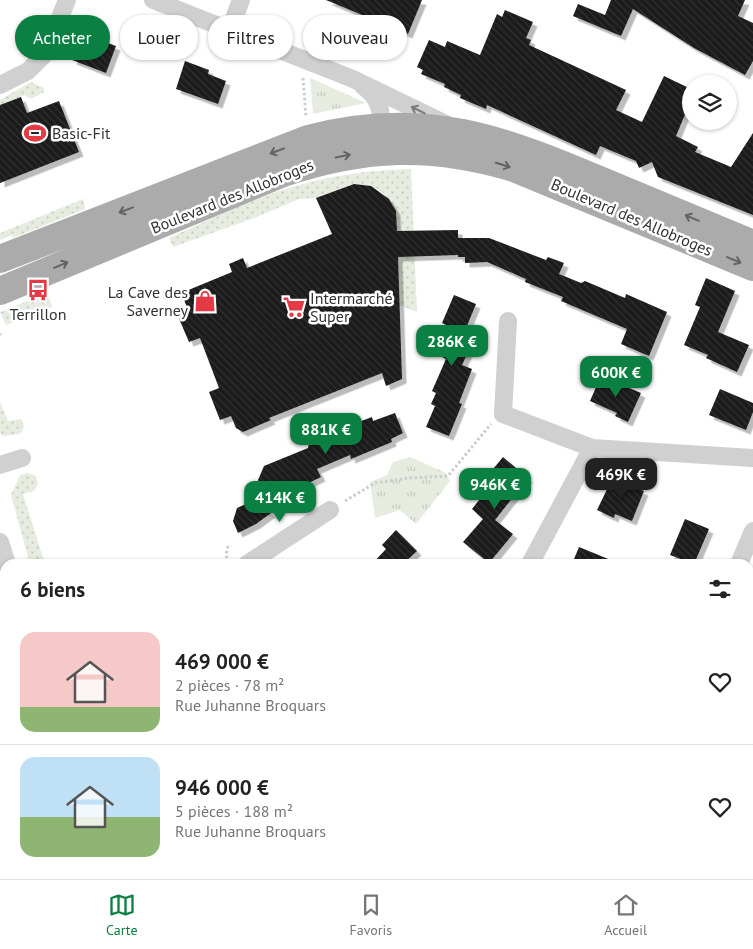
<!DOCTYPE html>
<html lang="fr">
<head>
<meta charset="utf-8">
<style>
	body { margin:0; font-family:"PT Sans",sans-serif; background:#f2f2f2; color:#222; height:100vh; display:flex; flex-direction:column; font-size:19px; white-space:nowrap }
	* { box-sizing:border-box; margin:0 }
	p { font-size:16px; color:#767676 }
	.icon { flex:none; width:28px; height:28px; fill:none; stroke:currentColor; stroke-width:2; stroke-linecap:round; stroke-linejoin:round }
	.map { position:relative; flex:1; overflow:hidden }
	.details { position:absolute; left:0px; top:559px; width:754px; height:321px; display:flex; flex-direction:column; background:#fff; border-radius:15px 15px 0 0; box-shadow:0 1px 4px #0004 }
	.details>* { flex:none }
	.hud { position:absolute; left:15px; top:15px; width:500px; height:45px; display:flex; gap:10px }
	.buttons { position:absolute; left:682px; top:75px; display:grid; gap:10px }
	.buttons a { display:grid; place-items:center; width:55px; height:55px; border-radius:50%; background:#fff; box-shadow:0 1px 4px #0004; font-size:25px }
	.price { position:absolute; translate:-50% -42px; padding:0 11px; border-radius:10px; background:#0b8043; color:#fff; font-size:16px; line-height:32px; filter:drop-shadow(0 1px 2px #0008) }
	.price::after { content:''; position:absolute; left:50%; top:30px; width:15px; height:11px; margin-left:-8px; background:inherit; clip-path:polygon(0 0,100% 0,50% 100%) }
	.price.active { background:#222; color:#fff }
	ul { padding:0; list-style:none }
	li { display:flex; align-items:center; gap:15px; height:125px; padding:0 20px }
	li+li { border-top:1px solid #e0e0e0 }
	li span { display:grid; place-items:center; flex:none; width:140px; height:100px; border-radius:15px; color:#555 }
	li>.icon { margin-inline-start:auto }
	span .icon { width:60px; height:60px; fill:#fffc; stroke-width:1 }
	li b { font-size:21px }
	h2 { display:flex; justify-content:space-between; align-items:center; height:60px; padding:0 20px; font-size:21px }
	.pill { padding:0 18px; border-radius:22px; background:#fff; box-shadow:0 1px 4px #0004; font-size:18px; line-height:45px }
	.pill.active { background:#0b8043; color:#fff }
	.tab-bar { display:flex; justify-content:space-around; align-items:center; height:70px; border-top:1px solid #e0e0e0; background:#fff; font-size:14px; color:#767676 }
	.tab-bar a { display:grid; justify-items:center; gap:2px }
	.tab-bar .active { color:#0b8043 }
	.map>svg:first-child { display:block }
	.grass { fill:url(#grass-dots) }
	.park { fill:url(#park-tufts) }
	.building { fill:url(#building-back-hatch); filter:url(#shadow) }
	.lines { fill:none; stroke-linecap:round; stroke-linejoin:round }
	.path { stroke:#cdcdcd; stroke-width:3; stroke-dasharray:2.5 2.5; stroke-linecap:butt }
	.street { stroke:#d0d0d0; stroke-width:18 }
	.primary { stroke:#ababab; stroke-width:28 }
	.oneway { stroke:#7a7a7a }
	.oneway2 { stroke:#636363 }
	.labels { text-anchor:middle; stroke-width:5; stroke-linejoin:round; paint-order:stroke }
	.poi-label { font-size:16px; fill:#333; stroke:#fff; text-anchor:start }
	.street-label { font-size:16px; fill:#333; stroke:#fff }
</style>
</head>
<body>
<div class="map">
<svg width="753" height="879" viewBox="0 0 753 879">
	<defs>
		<pattern id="grass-dots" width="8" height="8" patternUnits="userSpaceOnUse" patternTransform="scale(1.25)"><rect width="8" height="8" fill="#e6ecdf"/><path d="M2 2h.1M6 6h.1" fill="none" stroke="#c6cbc0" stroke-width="1.8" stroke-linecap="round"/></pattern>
		<pattern id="park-tufts" width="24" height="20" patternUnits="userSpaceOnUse" patternTransform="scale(1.25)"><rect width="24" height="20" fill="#e6ecdf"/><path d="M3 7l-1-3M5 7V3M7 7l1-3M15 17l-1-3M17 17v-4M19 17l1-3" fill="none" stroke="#c6cbc0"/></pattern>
		<pattern id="building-back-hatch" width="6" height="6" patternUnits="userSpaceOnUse" patternTransform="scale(1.25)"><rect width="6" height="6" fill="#1a1a1a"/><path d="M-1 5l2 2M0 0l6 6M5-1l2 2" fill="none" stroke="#333"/></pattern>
		<filter id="shadow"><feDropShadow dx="4.5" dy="4.5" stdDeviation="0" flood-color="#0004"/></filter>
	</defs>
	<rect width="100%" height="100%" fill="#fff"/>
	<path class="grass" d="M31 82 44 88V92L31 99 25 95 0 105V100Z
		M411 169 417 312 399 305 396 211 383 193 371 186 354 184 316 198 299 199 254 218 173 247 169 238C207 221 246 201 286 189 326 176 369 170 411 169Z
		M83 199 85 209 13 238 12 235 0 240V233Z
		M48 293 52 307 6 325 0 312Z
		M0 402 8 421 21 419 24 427 20 434 2 436 0 432Z
		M28 473 36 476 38 484 34 491 23 494 45 564H30L11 495 20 475Z"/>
	<path class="park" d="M310 78 366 103 313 114Z
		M410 457 446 473 450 481 416 524 400 510 375 518 370 482 387 475 393 462Z"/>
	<path class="building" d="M326 0H422L408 34Z
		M611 0H745L738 16 753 23V61L745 75 694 48 633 9 621 36 573 16 578 4 605 15Z
		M505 10 533 22 526 38 531 40 529 45 626 90 616 110 642 122 664 76 691 89V100L676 136 698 147 695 152 731 167 753 133V215L658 177 652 162 639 168 636 161 600 146 596 155 487 105 486 109 460 98 461 95 444 87 445 84 421 74 423 70 417 67 429 40 445 47 447 41 480 55 497 14 502 17Z
		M82 33 116 46 106 73 72 60Z
		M185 61 209 70 208 74 226 81 218 104 176 89Z
		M21 97 27 113 59 101 79 152 0 183V105Z
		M354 184 371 186 389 199 396 211 397 231 458 230V238H489L546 260 548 257 564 263 559 274 581 283 585 281 625 298 626 294 667 312 649 356 621 344 627 329 561 301 563 297 525 282 526 279 487 262 465 263V257H458V255L398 257 402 379 386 386 382 373 269 418 271 420 243 432 236 428 231 416 220 420 209 392 219 388 200 338 189 342 177 314 188 310 183 297 186 291 232 272 229 264 243 258 247 268 332 234 316 198Z
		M706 278 735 291 718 332 749 345 737 372 706 358 708 355 684 345 700 307 695 305Z
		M454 295 476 304 464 333 475 337 462 365 472 369 459 403 462 404 449 436 426 427 435 406 431 404 436 393 432 391 446 359 440 356 448 337 444 335 448 326 442 323Z
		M601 376 641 393 628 422 615 416 617 413 590 401Z
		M720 389 753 403V412L746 430 709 415Z
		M395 413 403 433 391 439 392 442 351 459 350 455 317 469 321 477 288 493 290 496 268 504 258 480 264 466 308 448 309 444 348 426 372 417 373 421Z
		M503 457 528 478 495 520 513 534 489 563 463 542 483 519 472 509 491 485 484 480Z
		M612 479 644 491 632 521 615 514 614 518 597 510Z
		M255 500 271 513 256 524 238 533 233 521 237 508Z
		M685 519 709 529 694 564 670 555Z
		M396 530 417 551 403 564H372L386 549 382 545Z
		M579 547 618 563V564H572Z"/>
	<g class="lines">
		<path class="path" d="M303 78 306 117
			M0 334 1 335
			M345 501 375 483 409 478 448 476 491 424
			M228 546 226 555 229 563
			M201 879 202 875"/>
		<path class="street" d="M153 0 353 79 448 125
			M230 29 241 0
			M0 85 28 71 46 53 67 0
			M363 86C378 97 382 109 381 126
			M508 321 503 414 592 448
			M0 465 22 458
			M0 542 7 564
			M247 564 330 510
			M530 564 592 448 753 458
			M739 564 753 531
			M0 655 5 653
			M749 773 753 774
			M100 875 101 879
			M595 879 597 875"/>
		<path class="primary" d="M0 259 308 139C425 108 503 139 609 184 657 204 705 224 753 244
			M0 291 283 173C364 146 432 143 514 168L753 267"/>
	</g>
	<defs><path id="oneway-shaft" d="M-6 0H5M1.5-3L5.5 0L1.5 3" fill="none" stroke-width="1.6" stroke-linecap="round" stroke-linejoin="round" transform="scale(1.25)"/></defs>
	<use class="oneway" href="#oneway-shaft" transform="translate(418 110) rotate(-154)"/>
	<g class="oneway2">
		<use href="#oneway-shaft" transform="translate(277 151) rotate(159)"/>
		<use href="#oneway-shaft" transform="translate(343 156) rotate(-11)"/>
		<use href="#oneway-shaft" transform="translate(503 165) rotate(17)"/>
		<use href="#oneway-shaft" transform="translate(126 210) rotate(159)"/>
		<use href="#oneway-shaft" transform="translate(692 218) rotate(-157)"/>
		<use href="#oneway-shaft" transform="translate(734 260) rotate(23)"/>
		<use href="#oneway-shaft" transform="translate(61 265) rotate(-23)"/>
	</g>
	<defs>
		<g id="stadium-bare" transform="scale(1.725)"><path d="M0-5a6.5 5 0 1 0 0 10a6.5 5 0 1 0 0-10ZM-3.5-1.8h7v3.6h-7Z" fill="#e63946" stroke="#fff" stroke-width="2.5" paint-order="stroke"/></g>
		<g id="bus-bare" transform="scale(1.725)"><path d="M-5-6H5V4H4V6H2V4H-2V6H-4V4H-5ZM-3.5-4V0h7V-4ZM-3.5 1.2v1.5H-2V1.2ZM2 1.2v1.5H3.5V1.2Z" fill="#e63946" stroke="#fff" stroke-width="2.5" paint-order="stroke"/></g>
		<g id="shop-bare" transform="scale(1.725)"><path d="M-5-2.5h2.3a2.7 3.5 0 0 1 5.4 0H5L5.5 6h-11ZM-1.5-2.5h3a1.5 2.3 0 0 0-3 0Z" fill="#e63946" stroke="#fff" stroke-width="2.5" paint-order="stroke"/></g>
		<g id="supermarket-bare" transform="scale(1.725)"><path d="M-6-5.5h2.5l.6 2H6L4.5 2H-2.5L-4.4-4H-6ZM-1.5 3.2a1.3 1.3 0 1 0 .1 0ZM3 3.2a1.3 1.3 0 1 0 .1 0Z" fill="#e63946" stroke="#fff" stroke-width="2.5" paint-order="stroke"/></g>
	</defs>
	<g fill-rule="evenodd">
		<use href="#stadium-bare" x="35" y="133"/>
		<use href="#bus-bare" x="38" y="290"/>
		<use href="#shop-bare" x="205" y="301"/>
		<use href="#supermarket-bare" x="294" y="307"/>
	</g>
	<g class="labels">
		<g class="poi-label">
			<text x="52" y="139">Basic-Fit</text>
			<text x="188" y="298" text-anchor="end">La Cave des<tspan x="188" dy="18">Saverney</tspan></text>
			<text x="310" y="304">Intermarché<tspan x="310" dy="18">Super</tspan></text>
			<text x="38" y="320" text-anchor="middle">Terrillon</text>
		</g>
		<g class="street-label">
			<text transform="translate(232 196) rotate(-22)" y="6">Boulevard des Allobroges</text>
			<text transform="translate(632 217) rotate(23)" y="6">Boulevard des Allobroges</text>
		</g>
	</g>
</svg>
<div class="buttons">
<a><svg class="icon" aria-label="layers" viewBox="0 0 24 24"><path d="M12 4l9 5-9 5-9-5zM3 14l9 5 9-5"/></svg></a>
</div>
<b class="price" style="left:452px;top:367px">286K €</b>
<b class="price" style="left:616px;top:398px">600K €</b>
<b class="price" style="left:326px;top:455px">881K €</b>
<b class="price active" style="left:621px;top:500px">469K €</b>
<b class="price" style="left:495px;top:510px">946K €</b>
<b class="price" style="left:280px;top:523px">414K €</b>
<div class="hud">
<a class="pill active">Acheter</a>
<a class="pill">Louer</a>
<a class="pill">Filtres</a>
<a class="pill">Nouveau</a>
</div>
<section class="details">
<h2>6 biens<svg class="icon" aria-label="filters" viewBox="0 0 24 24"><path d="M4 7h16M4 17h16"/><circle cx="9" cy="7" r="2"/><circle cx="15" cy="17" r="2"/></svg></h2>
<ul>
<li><span style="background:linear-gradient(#f6c9c9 75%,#8fb573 0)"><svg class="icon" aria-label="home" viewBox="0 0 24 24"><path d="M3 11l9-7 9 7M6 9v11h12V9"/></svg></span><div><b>469 000 €</b><p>2 pièces · 78 m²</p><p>Rue Juhanne Broquars</p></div><svg class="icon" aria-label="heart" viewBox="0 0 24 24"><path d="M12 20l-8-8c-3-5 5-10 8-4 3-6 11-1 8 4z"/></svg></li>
<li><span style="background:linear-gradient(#bfe0f5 60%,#8fb573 0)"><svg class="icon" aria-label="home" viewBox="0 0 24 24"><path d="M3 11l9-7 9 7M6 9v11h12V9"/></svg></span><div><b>946 000 €</b><p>5 pièces · 188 m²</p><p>Rue Juhanne Broquars</p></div><svg class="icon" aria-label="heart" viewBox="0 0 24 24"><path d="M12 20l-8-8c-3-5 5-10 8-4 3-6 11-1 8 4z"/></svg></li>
</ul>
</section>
</div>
<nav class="tab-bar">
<a class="active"><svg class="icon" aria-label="map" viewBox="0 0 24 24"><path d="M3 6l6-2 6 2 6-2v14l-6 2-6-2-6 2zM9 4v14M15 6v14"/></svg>Carte</a>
<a><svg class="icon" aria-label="saved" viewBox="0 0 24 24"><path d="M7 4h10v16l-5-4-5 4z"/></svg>Favoris</a>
<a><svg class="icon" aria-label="home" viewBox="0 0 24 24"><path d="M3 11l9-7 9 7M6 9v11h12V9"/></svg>Accueil</a>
</nav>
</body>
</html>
